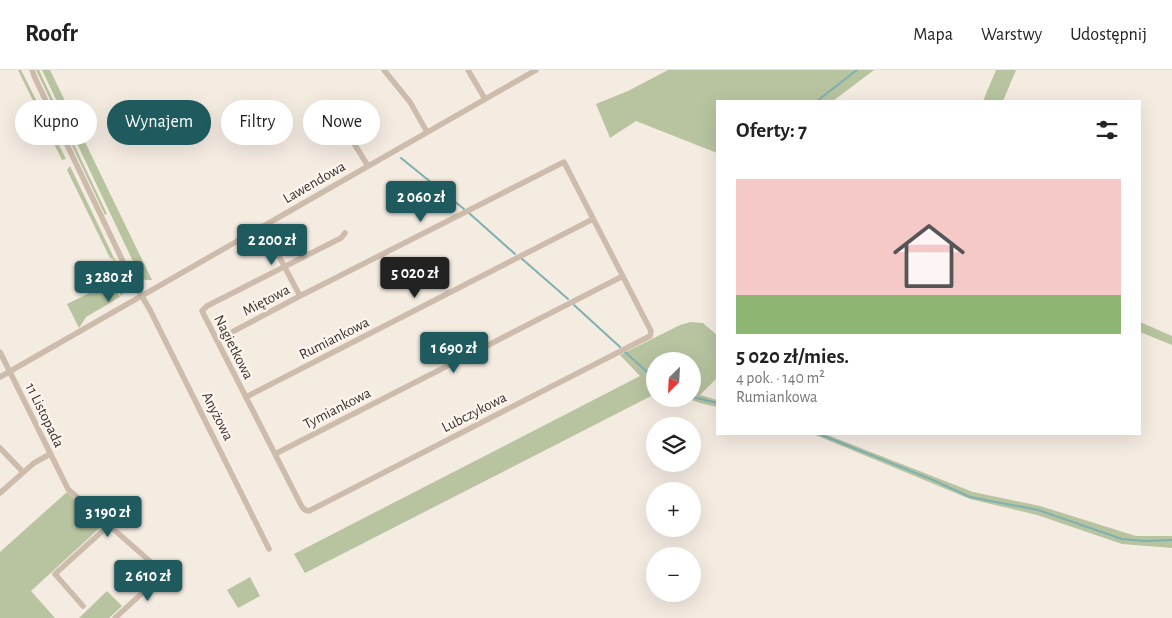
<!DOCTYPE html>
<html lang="pl">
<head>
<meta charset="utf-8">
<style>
	body { margin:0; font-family:"Alegreya Sans",sans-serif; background:#f2f2f2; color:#222; height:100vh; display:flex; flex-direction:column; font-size:19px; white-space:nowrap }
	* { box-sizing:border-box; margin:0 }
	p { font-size:16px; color:#767676 }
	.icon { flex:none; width:28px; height:28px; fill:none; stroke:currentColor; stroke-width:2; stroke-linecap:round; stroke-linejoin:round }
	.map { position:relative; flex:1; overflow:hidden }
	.drawer { position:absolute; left:716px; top:30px; width:425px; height:335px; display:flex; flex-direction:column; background:#fff; border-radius:0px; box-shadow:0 5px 20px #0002 }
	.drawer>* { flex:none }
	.hud { position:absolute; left:15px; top:30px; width:475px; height:45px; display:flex; gap:10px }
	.needle { width:32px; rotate:204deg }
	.buttons { position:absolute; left:646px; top:282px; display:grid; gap:10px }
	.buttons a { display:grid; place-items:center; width:55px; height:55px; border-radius:50%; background:#fff; box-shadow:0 5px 20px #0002; font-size:25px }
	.price { position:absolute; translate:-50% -42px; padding:0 11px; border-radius:5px; background:#1f5a5e; color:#fff; font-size:16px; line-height:32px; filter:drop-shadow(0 1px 2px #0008) }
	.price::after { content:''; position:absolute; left:50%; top:30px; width:15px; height:11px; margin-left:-8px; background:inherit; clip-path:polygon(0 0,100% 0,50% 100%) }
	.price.current { background:#222; color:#fff }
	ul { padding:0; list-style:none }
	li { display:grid; align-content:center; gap:10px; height:265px; padding:0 20px }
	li+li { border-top:1px solid #e0e0e0 }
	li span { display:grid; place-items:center; height:155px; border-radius:0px; color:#555 }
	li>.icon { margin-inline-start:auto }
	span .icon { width:90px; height:90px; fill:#fffc; stroke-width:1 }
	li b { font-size:21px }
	h2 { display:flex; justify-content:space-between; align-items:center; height:60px; padding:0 20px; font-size:21px }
	.tag { padding:0 18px; border-radius:22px; background:#fff; box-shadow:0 5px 20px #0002; font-size:18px; line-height:45px }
	.tag.current { background:#1f5a5e; color:#fff }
	header { display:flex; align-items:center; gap:30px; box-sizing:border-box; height:70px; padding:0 25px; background:#fff; border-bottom:1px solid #e0e0e0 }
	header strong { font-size:24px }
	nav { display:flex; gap:28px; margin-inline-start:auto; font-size:18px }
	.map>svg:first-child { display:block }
	.green { fill:#b8c4a0 }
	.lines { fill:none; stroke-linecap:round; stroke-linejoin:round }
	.stream { stroke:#7fb0b2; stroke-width:2 }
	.street { stroke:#cdbbac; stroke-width:5.5 }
	.labels { text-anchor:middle; stroke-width:5; stroke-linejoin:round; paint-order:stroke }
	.street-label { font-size:15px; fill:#3b302b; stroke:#fbf5ee }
</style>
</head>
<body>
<header>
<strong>Roofr</strong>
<nav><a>Mapa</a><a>Warstwy</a><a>Udostępnij</a></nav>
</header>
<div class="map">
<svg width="1172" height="548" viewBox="0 0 1172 548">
	<rect width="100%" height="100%" fill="#f4ebe1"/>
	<path class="green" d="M18 0H21L66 89 62 90Z
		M36 0H39L107 144 105 145Z
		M42 0H50L152 210H145L140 206Z
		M668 0H874L833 31H718L717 83 636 51 610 68 596 34 628 21Z
		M996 0H1016L1003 31H983Z
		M70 96 124 209 123 223 121 226 109 200 116 196 113 189 110 188 67 100Z
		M112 212 120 227 86 247 79 258 67 234Z
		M691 252 703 253 717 265V308L700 325 717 330V337L700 333 689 329H692V291H655V324L305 503 294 484 640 306 620 285 680 255Z
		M1140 252 1172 266V275L1140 262Z
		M813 364H825L973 422 1040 436 1136 466H1172V478L1122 474 1037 445 970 429Z
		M67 422 103 455 31 521 55 548H0V482Z
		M250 507 260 526 238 538 227 520Z
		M107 521 122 536 109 548H79Z"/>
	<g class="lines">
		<path class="stream" d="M817 31 857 0
			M401 88 464 139
			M469 143 515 184
			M521 188 568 229
			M574 235 620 277
			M624 281 655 309
			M692 327 718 333
			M819 364 933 410 970 427 1038 440 1122 469 1145 471 1172 470"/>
		<path class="street" d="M32 0 35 8 130 206 150 240 269 479
			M384 0 410 32 427 62
			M468 0 485 29
			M327 39 345 59 368 96
			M263 156 300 226
			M217 270 300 226 564 92 651 261 650 266 309 441 305 440 302 437 202 241 207 236 341 168 345 163
			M0 282 68 419 153 494 162 505 115 548
			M0 307 536 0
			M246 327 593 149
			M0 378 23 402
			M275 384 623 206
			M0 423 34 393 50 384
			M83 536 55 504 109 455"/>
	</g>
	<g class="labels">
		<g class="street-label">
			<text transform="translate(314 112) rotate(-30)" y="5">Lawendowa</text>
			<text transform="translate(266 230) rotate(-28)" y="5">Miętowa</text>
			<text transform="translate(334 268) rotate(-27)" y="5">Rumiankowa</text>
			<text transform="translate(234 277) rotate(63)" y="5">Nagietkowa</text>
			<text transform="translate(337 338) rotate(-27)" y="5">Tymiankowa</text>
			<text transform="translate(474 342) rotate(-27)" y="5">Lubczykowa</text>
			<text transform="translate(45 345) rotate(64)" y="5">11 Listopada</text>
			<text transform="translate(218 346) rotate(63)" y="5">Anyżowa</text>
		</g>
	</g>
</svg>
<div class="buttons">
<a><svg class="needle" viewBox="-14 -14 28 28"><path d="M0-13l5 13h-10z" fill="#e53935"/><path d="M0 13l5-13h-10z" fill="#767676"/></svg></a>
<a><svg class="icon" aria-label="layers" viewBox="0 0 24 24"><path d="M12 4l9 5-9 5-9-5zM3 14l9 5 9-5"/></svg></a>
<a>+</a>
<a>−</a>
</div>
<b class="price" style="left:421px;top:153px">2 060 zł</b>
<b class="price" style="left:272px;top:196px">2 200 zł</b>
<b class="price current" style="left:415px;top:229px">5 020 zł</b>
<b class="price" style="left:109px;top:233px">3 280 zł</b>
<b class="price" style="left:454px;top:304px">1 690 zł</b>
<b class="price" style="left:108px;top:468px">3 190 zł</b>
<b class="price" style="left:148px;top:532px">2 610 zł</b>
<div class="hud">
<a class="tag">Kupno</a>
<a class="tag current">Wynajem</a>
<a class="tag">Filtry</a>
<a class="tag">Nowe</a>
</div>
<section class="drawer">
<h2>Oferty: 7<svg class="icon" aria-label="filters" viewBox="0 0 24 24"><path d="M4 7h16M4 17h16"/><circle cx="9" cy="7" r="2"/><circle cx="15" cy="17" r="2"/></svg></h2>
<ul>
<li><span style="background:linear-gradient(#f6c9c9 75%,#8fb573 0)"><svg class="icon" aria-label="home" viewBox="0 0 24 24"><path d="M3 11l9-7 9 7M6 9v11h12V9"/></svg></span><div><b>5 020 zł/mies.</b><p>4 pok. · 140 m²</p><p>Rumiankowa</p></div></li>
</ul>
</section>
</div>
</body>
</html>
